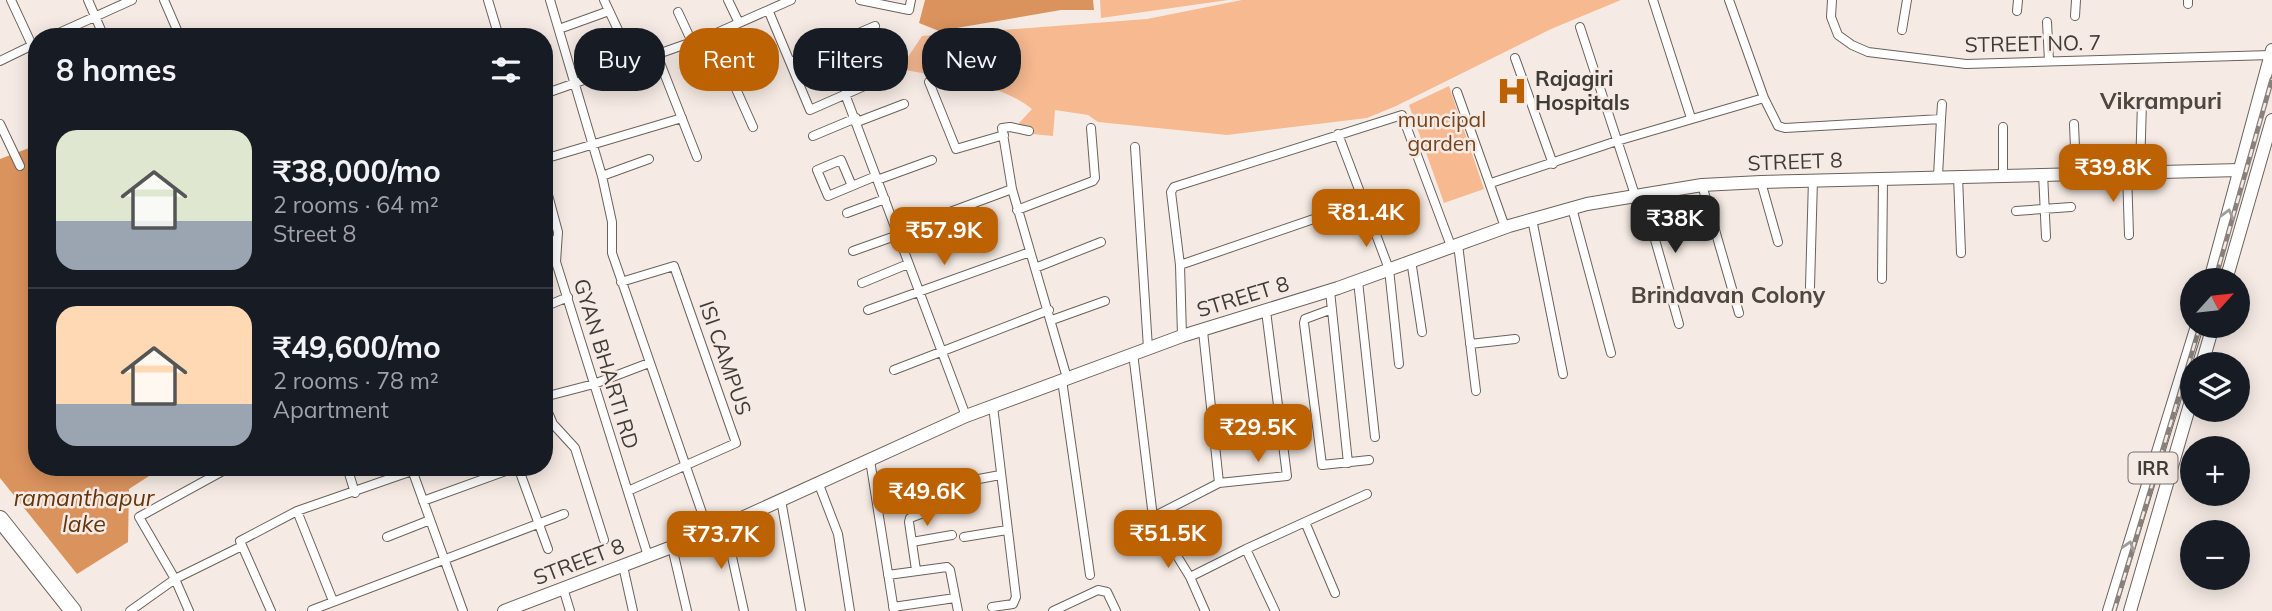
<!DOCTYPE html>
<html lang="en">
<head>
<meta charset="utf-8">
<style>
	body { margin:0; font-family:Mulish,sans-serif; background:#242831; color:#f1f3f6; height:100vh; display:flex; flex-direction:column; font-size:26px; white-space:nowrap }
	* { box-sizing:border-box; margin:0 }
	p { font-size:23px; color:#9ea1a6 }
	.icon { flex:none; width:38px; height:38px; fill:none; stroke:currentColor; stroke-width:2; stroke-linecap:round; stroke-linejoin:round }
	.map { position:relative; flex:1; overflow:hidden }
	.side { position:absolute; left:28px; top:28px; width:525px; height:448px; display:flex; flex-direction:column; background:#171b24; border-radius:28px; box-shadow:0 4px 18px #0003 }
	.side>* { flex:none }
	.hud { position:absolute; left:574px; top:28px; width:665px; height:63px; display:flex; gap:14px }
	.needle { width:46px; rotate:63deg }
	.buttons { position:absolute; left:2180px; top:268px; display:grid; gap:14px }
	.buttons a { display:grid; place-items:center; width:70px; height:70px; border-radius:50%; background:#171b24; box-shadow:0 4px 18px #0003; font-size:35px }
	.price { position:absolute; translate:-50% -60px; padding:0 16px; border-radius:14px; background:#bc6202; color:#fff; font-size:23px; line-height:46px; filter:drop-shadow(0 2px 4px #0008) }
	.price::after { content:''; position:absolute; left:50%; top:42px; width:21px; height:16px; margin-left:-10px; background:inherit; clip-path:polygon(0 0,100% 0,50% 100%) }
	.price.active { background:#222; color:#fff }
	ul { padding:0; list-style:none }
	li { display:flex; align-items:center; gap:21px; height:175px; padding:0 28px }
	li+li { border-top:2px solid #363941 }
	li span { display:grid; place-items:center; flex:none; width:196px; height:140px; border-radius:21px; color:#555 }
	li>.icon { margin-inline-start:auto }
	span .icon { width:84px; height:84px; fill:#fffc; stroke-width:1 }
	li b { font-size:30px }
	h2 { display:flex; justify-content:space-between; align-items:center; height:84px; padding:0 28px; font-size:30px }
	.tag { padding:0 24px; border-radius:28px; background:#171b24; box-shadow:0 4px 18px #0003; font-size:24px; line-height:63px }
	.tag.active { background:#bc6202; color:#fff }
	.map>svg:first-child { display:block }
	.green { fill:#f6b990 }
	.water { fill:#db935e }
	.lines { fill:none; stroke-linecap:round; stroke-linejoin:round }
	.street-casing { stroke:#6b625b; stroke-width:10 }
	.secondary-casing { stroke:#6b625b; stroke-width:14 }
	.primary-casing { stroke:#6b625b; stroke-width:14 }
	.highway-casing { stroke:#6b625b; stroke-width:18 }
	.street { stroke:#fff; stroke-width:8 }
	.secondary { stroke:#fff; stroke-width:12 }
	.primary { stroke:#fff; stroke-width:12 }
	.highway { stroke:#fff; stroke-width:16 }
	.rail-casing { stroke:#87807c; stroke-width:5 }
	.rail { stroke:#f6ebe4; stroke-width:2.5; stroke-dasharray:8; stroke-linecap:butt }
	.oneway { stroke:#9f9d9c }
	.labels { text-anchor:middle; stroke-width:5; stroke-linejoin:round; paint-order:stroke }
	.shield { fill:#f6ebe4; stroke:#76706c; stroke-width:2 }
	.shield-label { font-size:19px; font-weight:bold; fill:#3f3b38 }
	.street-label { font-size:21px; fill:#3f3b38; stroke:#f6ebe4 }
	.poi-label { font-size:21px; font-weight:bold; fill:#3f3b38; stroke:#f6ebe4; text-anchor:start }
	.park-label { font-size:21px; fill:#76451f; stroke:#f6ebe4 }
	.neighbourhood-label { font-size:23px; font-weight:bold; fill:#4f4640; stroke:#f6ebe4 }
	.water-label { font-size:23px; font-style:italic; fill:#64350c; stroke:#f6ebe4 }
</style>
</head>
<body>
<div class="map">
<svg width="2272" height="611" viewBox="0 0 2272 611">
	<rect width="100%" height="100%" fill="#f6ebe4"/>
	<path class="green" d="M1100 0H1228L1101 18Z
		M1242 0H1621L1551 29 1396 106 1367 118 1227 135 1098 122 1088 115 1055 110 1053 136 1011 132 1032 109C1001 83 939 77 900 69L922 36 1147 19Z
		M1449 86 1484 189 1444 203 1409 105Z"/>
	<path class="water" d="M925 0H1093L1094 10H1061L939 31 919 23Z
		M37 145V467H163L129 489 128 542 77 574 0 478V159Z"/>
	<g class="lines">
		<g class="street-casing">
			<path id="street" d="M11 0 37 56
				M88 0 104 37
				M164 0 180 37
				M488 0 499 37
				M550 0 602 176 612 222V253L709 533
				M604 0 633 62
				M728 0 739 23
				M860 0 909 10 911 0
				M1653 0 1691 118
				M1729 0 1764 98 1778 126 1785 128 1941 119 1938 176
				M1832 0 1831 17 1838 35 1852 45 1868 52 1966 64 2271 55
				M2188 0V4
				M2017 11 2018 0
				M678 12 692 42
				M769 12 810 110 896 72
				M2075 16 2076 0
				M2047 22 2049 61
				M1580 27 1635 195
				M559 29 609 11
				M1902 30 1907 0
				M712 35 753 127
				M50 37 132 0
				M657 55 697 157
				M1515 58 1553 164
				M0 61 37 43
				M791 62 875 26
				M929 82 956 149 1004 135
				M1457 92 1505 227
				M544 94 712 35 791 0
				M845 94 966 416
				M1941 119 1942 104
				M857 122 904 104
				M0 124 20 166
				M2074 124 2076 172
				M1029 131 1010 127 1002 128 1012 189 1067 378
				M1338 134 1389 269 1399 364
				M813 136 856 118
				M1135 147 1148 348
				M544 159 682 118
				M2127 172 2129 235
				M2140 172 2142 101
				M2043 173 2046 237
				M2003 175V127
				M602 176 649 159
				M1958 176 1961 253
				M544 180 558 232 556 262 648 556
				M877 180 932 160
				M1761 182 1778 242
				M1491 183 1617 141 1764 98
				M1702 185 1739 313
				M852 186 841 160 817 170 828 196 876 176
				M1642 194 1679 324
				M1572 208 1611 353
				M1017 210 1093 181 1095 178 1091 128
				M2016 211 2071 207
				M847 213 885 199
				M1532 219 1563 374
				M896 232 1012 189
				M1458 244 1476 391
				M544 245 557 239
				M853 251 898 235
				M1411 260 1422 332
				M1180 265 1363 202
				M1035 268 1101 242
				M1882 279 1883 179
				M1358 281 1375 437
				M621 282 674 266 736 443 628 491
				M862 283 908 264
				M1810 287 1813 179
				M1330 291 1348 463
				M544 307 568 297
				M1332 309 1305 319 1304 323 1322 465 1369 460
				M868 310 1030 252
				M1052 320 1105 301
				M1203 331 1219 483 1287 476 1266 311
				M1182 336 1180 265 1171 192 1174 187 1402 115 1451 246
				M1470 344 1515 339
				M1133 353 1153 517 1190 577 1205 611
				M894 370 1049 310
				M1062 380 1090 575
				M544 397 594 384 649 363
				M544 403 553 424 575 448 604 540
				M870 460 894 611
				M347 467 355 493
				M411 467 463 611
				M518 467 548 549
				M818 482 838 534 850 611
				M781 500 801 611
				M423 501 517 467
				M297 511 333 601
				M1153 517 1219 483
				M725 525 744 611
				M387 537 430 520
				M964 537 1007 530
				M912 542 952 535
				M672 547 687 611
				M623 566 633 611
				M916 570 909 522 910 518 929 511 926 489 1000 475
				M888 575 947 567 950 570 958 611
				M1190 577 1246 549
				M563 588 570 611
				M1335 593 1305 522 1367 494
				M893 607 955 598
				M992 607 1013 604 1016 597 993 406
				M312 610 564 514
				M130 611 175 579 242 546
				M189 611 175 579 139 517 230 467
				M271 611 240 541 297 511 412 471
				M1053 611 1098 590 1107 592 1116 611
				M1275 611 1246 549 1305 522"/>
		</g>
		<g class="secondary-casing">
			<path id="secondary" d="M504 611 711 532 966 416 1182 336 1338 288 1509 226 1587 204 1702 185 1761 182 2240 170"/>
		</g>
		<g class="primary-casing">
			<path id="primary" d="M2210 280 2272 50
				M2226 280 2272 120
				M2202 364 2213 326
				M2109 611 2197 326
				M2130 611 2193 394"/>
		</g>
		<g class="highway-casing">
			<path id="highway" d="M0 519 73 611"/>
		</g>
		<use href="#street" class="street"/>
		<use href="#secondary" class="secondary"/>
		<use href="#primary" class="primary"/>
		<use href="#highway" class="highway"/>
		<g class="rail-casing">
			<path id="rail" d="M2215 280 2272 79
				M2114 611 2200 326"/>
		</g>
		<use href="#rail" class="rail"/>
	</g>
	<defs><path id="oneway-chevron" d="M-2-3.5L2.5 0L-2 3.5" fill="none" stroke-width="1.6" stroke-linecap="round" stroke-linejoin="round" transform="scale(1.75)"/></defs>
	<g class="oneway">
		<use href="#oneway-chevron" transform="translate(2228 214) rotate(-75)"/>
		<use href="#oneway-chevron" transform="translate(2129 546) rotate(-73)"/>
	</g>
	<defs>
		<g id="hospital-bare" transform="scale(2.415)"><path d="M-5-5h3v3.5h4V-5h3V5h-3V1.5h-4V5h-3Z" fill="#bc6202" stroke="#f6ebe4" stroke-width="2.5" paint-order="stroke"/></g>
	</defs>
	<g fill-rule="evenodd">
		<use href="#hospital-bare" x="1512" y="91"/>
	</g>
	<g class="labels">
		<rect class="shield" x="2128.5" y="452.5" width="49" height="31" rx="5"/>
		<g class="shield-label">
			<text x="2153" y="475">IRR</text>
		</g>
		<g class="street-label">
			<text transform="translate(2033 44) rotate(-1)" y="7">STREET NO. 7</text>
			<text transform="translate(1795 162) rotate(-2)" y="7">STREET 8</text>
			<text transform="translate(1243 297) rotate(-17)" y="7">STREET 8</text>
			<text transform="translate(725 358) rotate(71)" y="7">ISI CAMPUS</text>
			<text transform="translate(606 364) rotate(73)" y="7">GYAN BHARTI RD</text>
			<text transform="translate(579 562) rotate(-21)" y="7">STREET 8</text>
		</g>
		<g class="poi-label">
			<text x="1535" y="86">Rajagiri<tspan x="1535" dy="24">Hospitals</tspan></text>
		</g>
		<g class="park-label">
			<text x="1442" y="127">muncipal<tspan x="1442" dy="24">garden</tspan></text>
		</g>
		<g class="neighbourhood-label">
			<text x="2161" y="109">Vikrampuri</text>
			<text x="1728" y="303">Brindavan Colony</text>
		</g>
		<g class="water-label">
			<text x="84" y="506">ramanthapur<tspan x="84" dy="26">lake</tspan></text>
		</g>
	</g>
</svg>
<div class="buttons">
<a><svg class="needle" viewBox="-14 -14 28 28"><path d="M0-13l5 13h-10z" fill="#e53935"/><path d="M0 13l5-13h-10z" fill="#9ea1a6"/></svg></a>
<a><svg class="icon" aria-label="layers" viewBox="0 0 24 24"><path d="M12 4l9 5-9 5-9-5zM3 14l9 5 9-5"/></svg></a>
<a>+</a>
<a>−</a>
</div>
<b class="price" style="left:2113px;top:204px">₹39.8K</b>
<b class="price" style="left:1366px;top:249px">₹81.4K</b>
<b class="price active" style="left:1675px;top:255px">₹38K</b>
<b class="price" style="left:944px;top:267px">₹57.9K</b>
<b class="price" style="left:1258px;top:464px">₹29.5K</b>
<b class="price" style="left:927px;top:528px">₹49.6K</b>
<b class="price" style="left:1168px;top:570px">₹51.5K</b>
<b class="price" style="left:721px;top:571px">₹73.7K</b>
<div class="hud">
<a class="tag">Buy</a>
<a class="tag active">Rent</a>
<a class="tag">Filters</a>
<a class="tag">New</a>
</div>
<section class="side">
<h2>8 homes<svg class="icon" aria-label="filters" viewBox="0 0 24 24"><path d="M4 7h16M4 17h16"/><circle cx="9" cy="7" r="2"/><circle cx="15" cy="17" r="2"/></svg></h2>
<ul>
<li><span style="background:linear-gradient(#dfe7d0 65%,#9aa5b1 0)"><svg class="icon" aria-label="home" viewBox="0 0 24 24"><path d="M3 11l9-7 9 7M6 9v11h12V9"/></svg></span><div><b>₹38,000/mo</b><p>2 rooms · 64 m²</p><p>Street 8</p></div></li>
<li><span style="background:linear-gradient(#ffd9b3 70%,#9aa5b1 0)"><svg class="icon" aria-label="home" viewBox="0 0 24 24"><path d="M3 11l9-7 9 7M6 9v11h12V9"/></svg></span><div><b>₹49,600/mo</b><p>2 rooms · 78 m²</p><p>Apartment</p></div></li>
</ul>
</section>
</div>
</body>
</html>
